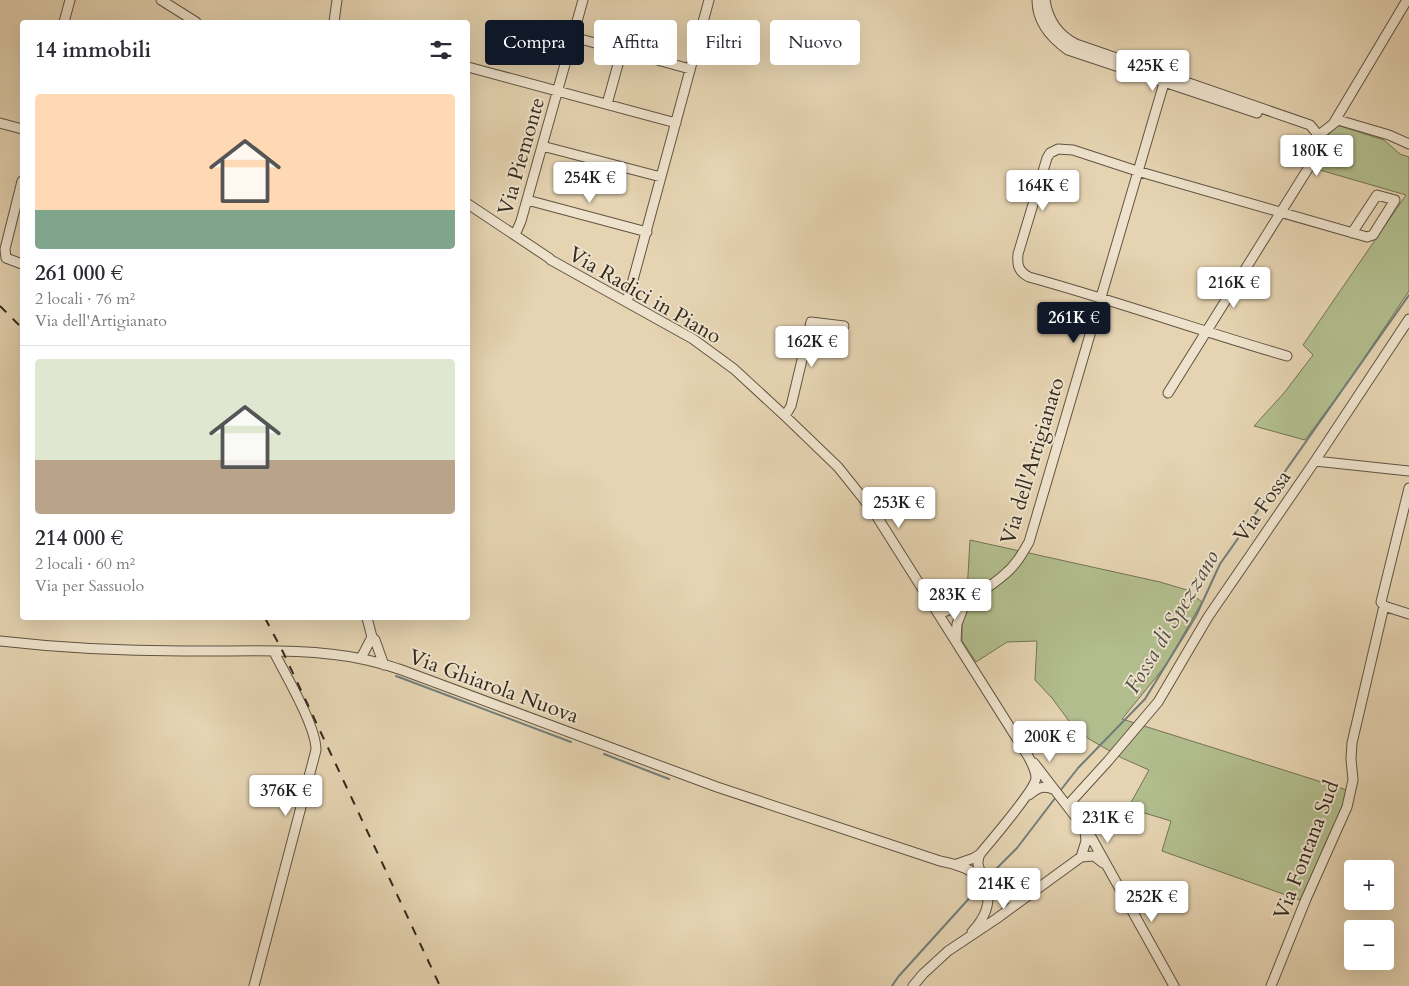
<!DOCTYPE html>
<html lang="it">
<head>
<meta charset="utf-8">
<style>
	body { margin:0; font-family:Cardo,serif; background:#f7f7f7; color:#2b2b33; height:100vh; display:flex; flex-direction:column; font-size:19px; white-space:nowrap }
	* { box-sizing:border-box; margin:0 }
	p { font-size:16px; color:#7c7c81 }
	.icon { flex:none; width:28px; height:28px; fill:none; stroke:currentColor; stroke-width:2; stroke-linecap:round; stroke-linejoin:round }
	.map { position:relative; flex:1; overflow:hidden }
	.sheet { position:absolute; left:20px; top:20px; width:450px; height:600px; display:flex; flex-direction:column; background:#fff; border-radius:5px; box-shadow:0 5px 20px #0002 }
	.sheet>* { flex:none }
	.guide { position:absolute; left:485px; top:20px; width:475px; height:45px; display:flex; gap:10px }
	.buttons { position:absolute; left:1344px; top:860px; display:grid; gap:10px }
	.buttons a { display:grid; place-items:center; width:50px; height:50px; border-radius:5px; background:#fff; box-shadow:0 5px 20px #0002; font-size:25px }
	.price { position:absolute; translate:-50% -42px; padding:0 11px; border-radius:5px; background:#fff; color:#222; font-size:16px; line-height:32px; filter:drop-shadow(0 1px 2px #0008) }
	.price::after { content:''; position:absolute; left:50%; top:30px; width:15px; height:11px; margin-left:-8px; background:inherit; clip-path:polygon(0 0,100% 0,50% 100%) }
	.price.current { background:#111827; color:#fff }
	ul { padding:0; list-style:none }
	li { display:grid; align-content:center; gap:10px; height:265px; padding:0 15px }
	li+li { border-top:1px solid #e1e1e2 }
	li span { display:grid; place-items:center; height:155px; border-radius:5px; color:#555 }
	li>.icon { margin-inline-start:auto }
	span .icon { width:90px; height:90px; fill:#fffc; stroke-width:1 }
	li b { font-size:21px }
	h2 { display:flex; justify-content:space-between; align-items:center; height:60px; padding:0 15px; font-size:21px }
	.chip { padding:0 18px; border-radius:5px; background:#fff; box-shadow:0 5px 20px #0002; font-size:18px; line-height:45px }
	.chip.current { background:#111827; color:#fff }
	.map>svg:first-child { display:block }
	.grass { fill:#b2bd8d; stroke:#727355 }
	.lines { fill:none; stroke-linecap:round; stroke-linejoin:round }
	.stream { stroke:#717d7a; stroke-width:2 }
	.minor-casing { stroke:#605442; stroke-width:11 }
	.minor { stroke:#eee2cc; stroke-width:9 }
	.rail { stroke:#33291d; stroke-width:2; stroke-dasharray:9 9; stroke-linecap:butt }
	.labels { text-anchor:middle; stroke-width:4; stroke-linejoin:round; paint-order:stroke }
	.street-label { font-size:21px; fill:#33291d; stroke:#eee2cc }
	.water-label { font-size:22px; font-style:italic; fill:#4d4c44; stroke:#eee2cc }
</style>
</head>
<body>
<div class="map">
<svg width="1409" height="986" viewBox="0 0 1409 986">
	<rect width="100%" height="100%" fill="#e5d3b1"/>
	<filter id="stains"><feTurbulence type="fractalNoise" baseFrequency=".004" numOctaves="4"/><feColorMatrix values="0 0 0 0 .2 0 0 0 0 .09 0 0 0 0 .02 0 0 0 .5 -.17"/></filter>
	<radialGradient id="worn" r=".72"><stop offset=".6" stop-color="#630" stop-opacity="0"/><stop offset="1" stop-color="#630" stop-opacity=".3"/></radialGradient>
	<path class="grass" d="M1334 124 1384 140 1400 154 1409 157V291L1350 379 1305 440 1254 426 1284 393 1313 355 1303 345 1406 195 1313 168Z
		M970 540 1160 582 1187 590 1202 602 1166 665 1122 719 1350 791 1346 808 1300 900 1162 851 1171 821 1128 808 1149 770 1122 758 1089 739 1069 721 1052 698 1035 680 1037 641 1007 642 976 662 962 641V622L966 610Z"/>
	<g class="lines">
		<path class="stream" d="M396 676 571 742
			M604 754 669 779
			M1060 791 1078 768 1145 699 1196 616 1220 564 1409 295
			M988 877 1017 848 1056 797
			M892 986 898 977 983 883"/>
		<g class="minor-casing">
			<path id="minor" d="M161 0 196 22
				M1037 0C1037 22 1051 38 1068 50L1257 113
				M1045 0C1048 20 1058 35 1076 44L1310 125C1318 134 1322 139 1319 151L1168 393
				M64 22 70 0
				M334 22 337 0
				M573 37 690 69
				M468 67 676 123
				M607 104 622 50
				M0 123 22 129
				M1333 124 1407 0
				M1319 135 1338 120 1389 135 1409 144
				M542 146 661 177
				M22 181 5 249 6 258 22 264
				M527 200 647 232
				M468 204 549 258 551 260 693 339 734 369 785 416 838 467 874 512 1028 756C1031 762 1036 770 1036 778 1035 790 990 842 980 854L974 858 957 864
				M515 235 521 221 583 0
				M627 302 709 0
				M1287 356C1201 331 1116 301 1029 277 1018 271 1017 265 1018 254L1047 158 1050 153 1058 149 1073 150 1137 171 1367 237 1373 235 1395 200 1377 195 1352 233
				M785 416 791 406 811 322 844 326
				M1315 461 1409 471
				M1409 488 1381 602 1384 606 1409 614
				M926 594 949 600 971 597
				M938 613C952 613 994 584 1005 574 1016 565 1022 554 1029 542L1164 83
				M367 618 372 637 375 640 384 665
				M0 641C61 648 121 651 183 651 240 652 306 647 362 659 374 661 386 665 399 669L717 787 940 861C958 864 971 869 985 880
				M956 641 957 624 965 603
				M361 658 372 637
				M1034 763 1091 837 1174 986
				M1029 795C1038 787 1044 785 1055 790
				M1068 805 1108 761 1158 702 1208 617 1315 461 1409 319
				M1081 857 1086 841 1085 831
				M986 884C998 895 1008 902 1024 897
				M972 932C985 918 992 903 986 884 983 873 974 867 980 854
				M254 986 316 750C316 726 286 676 274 652
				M913 986 923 974 948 951 996 919 1081 857 1094 856 1103 863
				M1271 986 1306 899 1347 807 1353 780 1351 759 1352 743 1384 606"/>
		</g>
		<use href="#minor" class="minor"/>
		<path class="rail" d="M0 306 22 328
			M265 618 283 652 440 986"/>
	</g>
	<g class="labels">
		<g class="street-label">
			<text transform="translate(521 156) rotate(-74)" y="7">Via Piemonte</text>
			<text transform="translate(645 295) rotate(30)" y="7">Via Radici in Piano</text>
			<text transform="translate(1032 461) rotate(-73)" y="7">Via dell'Artigianato</text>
			<text transform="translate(1262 506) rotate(-55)" y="7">Via Fossa</text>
			<text transform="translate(494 686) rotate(20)" y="7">Via Ghiarola Nuova</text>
			<text transform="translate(1306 850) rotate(-69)" y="7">Via Fontana Sud</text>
		</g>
		<g class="water-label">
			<text transform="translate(1171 621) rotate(-59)" y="8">Fossa di Spezzano</text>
		</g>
	</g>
	<rect width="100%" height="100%" filter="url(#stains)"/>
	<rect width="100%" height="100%" fill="url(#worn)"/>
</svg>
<div class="buttons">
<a>+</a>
<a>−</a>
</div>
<b class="price" style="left:1153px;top:92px">425K €</b>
<b class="price" style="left:1317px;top:177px">180K €</b>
<b class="price" style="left:590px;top:204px">254K €</b>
<b class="price" style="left:1043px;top:212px">164K €</b>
<b class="price" style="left:1234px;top:309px">216K €</b>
<b class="price current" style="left:1074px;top:344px">261K €</b>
<b class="price" style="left:812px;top:368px">162K €</b>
<b class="price" style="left:899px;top:529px">253K €</b>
<b class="price" style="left:955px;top:621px">283K €</b>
<b class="price" style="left:1050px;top:763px">200K €</b>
<b class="price" style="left:286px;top:817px">376K €</b>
<b class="price" style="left:1108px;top:844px">231K €</b>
<b class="price" style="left:1004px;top:910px">214K €</b>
<b class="price" style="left:1152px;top:923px">252K €</b>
<div class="guide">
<a class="chip current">Compra</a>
<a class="chip">Affitta</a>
<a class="chip">Filtri</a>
<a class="chip">Nuovo</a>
</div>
<section class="sheet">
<h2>14 immobili<svg class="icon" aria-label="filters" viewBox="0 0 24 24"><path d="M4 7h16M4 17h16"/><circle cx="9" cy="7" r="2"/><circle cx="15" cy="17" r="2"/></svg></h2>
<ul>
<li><span style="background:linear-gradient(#ffd9b3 75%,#7fa58c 0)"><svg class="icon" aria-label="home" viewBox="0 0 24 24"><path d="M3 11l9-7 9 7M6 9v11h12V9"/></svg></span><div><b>261 000 €</b><p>2 locali · 76 m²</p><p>Via dell'Artigianato</p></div></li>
<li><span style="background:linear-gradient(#dfe7d0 65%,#b9a48a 0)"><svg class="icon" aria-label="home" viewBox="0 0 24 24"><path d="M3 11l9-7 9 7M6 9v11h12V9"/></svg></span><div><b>214 000 €</b><p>2 locali · 60 m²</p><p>Via per Sassuolo</p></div></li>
</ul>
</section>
</div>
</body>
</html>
